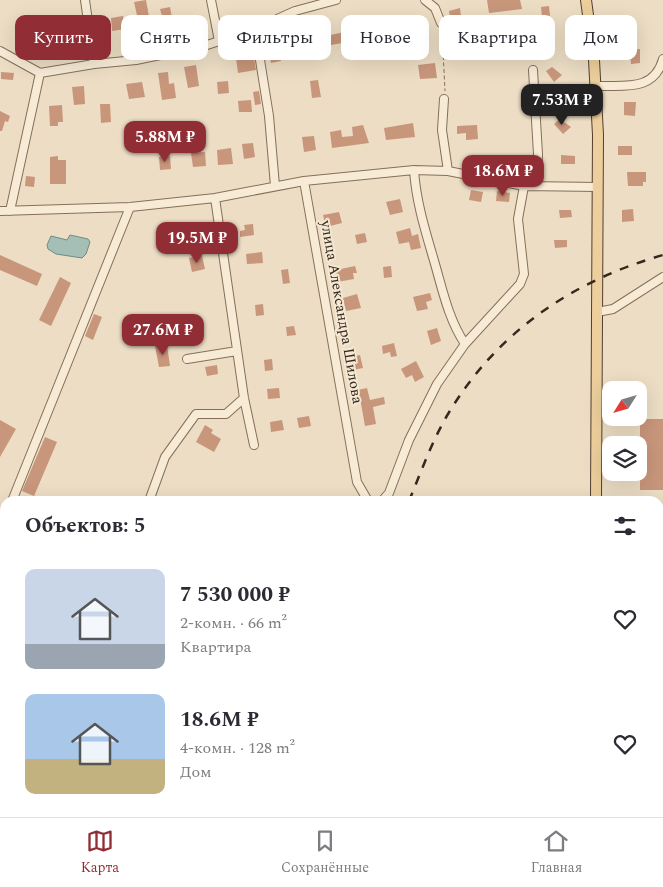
<!DOCTYPE html>
<html lang="ru">
<head>
<meta charset="utf-8">
<style>
	body { margin:0; font-family:Spectral,serif; background:#f7f7f7; color:#2b2b33; height:100vh; display:flex; flex-direction:column; font-size:19px; white-space:nowrap }
	* { box-sizing:border-box; margin:0 }
	p { font-size:16px; color:#7c7c81 }
	.icon { flex:none; width:28px; height:28px; fill:none; stroke:currentColor; stroke-width:2; stroke-linecap:round; stroke-linejoin:round }
	.map { position:relative; flex:1; overflow:hidden }
	.drawer { position:absolute; left:0px; top:496px; width:664px; height:321px; display:flex; flex-direction:column; background:#fff; border-radius:15px 15px 0 0; box-shadow:0 5px 20px #0002 }
	.drawer>* { flex:none }
	.banner { position:absolute; left:15px; top:15px; width:634px; height:45px; display:flex; gap:10px }
	.needle { width:32px; rotate:233deg }
	.tools { position:absolute; left:602px; top:381px; display:grid; gap:10px }
	.tools a { display:grid; place-items:center; width:45px; height:45px; border-radius:10px; background:#fff; box-shadow:0 5px 20px #0002; font-size:25px }
	.price { position:absolute; translate:-50% -42px; padding:0 11px; border-radius:10px; background:#912e35; color:#fff; font-size:16px; line-height:32px; filter:drop-shadow(0 1px 2px #0008) }
	.price::after { content:''; position:absolute; left:50%; top:30px; width:15px; height:11px; margin-left:-8px; background:inherit; clip-path:polygon(0 0,100% 0,50% 100%) }
	.price.active { background:#222; color:#fff }
	ul { padding:0; list-style:none }
	li { display:flex; align-items:center; gap:15px; height:125px; padding:0 25px }
	li span { display:grid; place-items:center; flex:none; width:140px; height:100px; border-radius:10px; color:#555 }
	li>.icon { margin-inline-start:auto }
	span .icon { width:60px; height:60px; fill:#fffc; stroke-width:1 }
	li b { font-size:21px }
	h2 { display:flex; justify-content:space-between; align-items:center; height:60px; padding:0 25px; font-size:21px }
	.chip { padding:0 18px; border-radius:10px; background:#fff; box-shadow:0 5px 20px #0002; font-size:18px; line-height:45px }
	.chip.active { background:#912e35; color:#fff }
	.tabs { display:flex; justify-content:space-around; align-items:center; height:70px; border-top:1px solid #e1e1e2; background:#fff; font-size:14px; color:#7c7c81 }
	.tabs a { display:grid; justify-items:center; gap:2px }
	.tabs .active { color:#912e35 }
	.map>svg:first-child { display:block }
	.green { fill:#c7c998 }
	.water { fill:#a5bfb6; stroke:#6d8d83 }
	.lines { fill:none; stroke-linecap:round; stroke-linejoin:round }
	.stream { stroke:#6d8d83; stroke-width:2.5 }
	.building { fill:#c8967b }
	.minor-casing { stroke:#856f5b; stroke-width:10 }
	.major-casing { stroke:#533e2f; stroke-width:12 }
	.path { stroke:#856f5b; stroke-width:1; stroke-dasharray:4 2.5; stroke-linecap:butt }
	.minor { stroke:#f7ebd6; stroke-width:8 }
	.major { stroke:#edcf9d; stroke-width:10 }
	.rail { stroke:#36281e; stroke-width:2.5; stroke-dasharray:9 9; stroke-linecap:butt }
	.labels { text-anchor:middle; stroke-width:4; stroke-linejoin:round; paint-order:stroke }
	.street-label { font-size:15px; fill:#36281e; stroke:#f4e8d3 }
</style>
</head>
<body>
<div class="map">
<svg width="663" height="817" viewBox="0 0 663 817">
	<rect width="100%" height="100%" fill="#ecddc4"/>
	<path class="green" d="M379 813H456V817H377Z"/>
	<path class="water" d="M70 235 88 239 90 242 86 254 82 258 56 254 48 249 47 245 51 236 67 240Z"/>
	<g class="lines">
		<path class="stream" d="M469 817 471 814"/>
	</g>
	<path class="building" d="M146 0 150 22 139 24 134 2Z
		M487 0H520L522 9 489 13Z
		M549 6 550 16 542 17 541 7Z
		M170 7 172 18 163 20 160 9Z
		M460 8 461 17 450 19 449 11Z
		M123 16 125 29 112 31 111 18Z
		M379 25 381 42 365 44 363 27Z
		M39 28 42 50 33 51 30 29Z
		M349 31 352 44 342 46V43L315 48 317 55 302 58 298 42Z
		M404 33 405 45 394 46 393 34Z
		M70 35 72 49 60 51 57 38Z
		M455 40 458 55 451 56 449 41Z
		M278 46 281 61 271 63 268 48Z
		M640 49V63L631 64 630 50Z
		M253 52 256 70 238 73 236 58H239V54Z
		M435 63 437 78 420 79 418 65Z
		M196 65 199 86 188 88 184 67Z
		M552 67 562 75 554 82 546 71Z
		M1 72 14 73 13 80 1 79Z
		M168 72 169 84 174 83 176 98 162 100 158 73Z
		M318 80 321 97 312 98 310 81Z
		M228 81 229 93 218 94 217 82Z
		M142 82 145 97 129 99 126 84Z
		M84 86 85 104 74 105 72 87Z
		M259 91 261 104 255 105 253 92Z
		M556 93 567 101 558 108 550 98Z
		M251 100 252 112H239L238 101Z
		M624 102H636L635 116 624 115Z
		M100 104H110L111 122 101 123Z
		M62 105 63 122H58V126H50L49 106Z
		M0 111 10 116 8 122 5 121 2 131H0Z
		M560 119 571 127 563 134 554 124Z
		M413 123 415 137 386 140 384 128Z
		M363 125 369 143 332 148 330 132 341 130 342 137 353 136 352 127Z
		M477 125 478 139 466 140V133L457 134V126Z
		M314 136 316 150 304 152 302 137Z
		M253 143 255 157 244 159 242 144Z
		M618 146H632V155H618Z
		M231 148 233 164 218 165 217 150Z
		M205 152 206 166 193 167 191 153Z
		M561 155 575 156V164H561Z
		M58 156V160H66V184H50V157Z
		M170 156 171 169 160 170 159 157Z
		M627 172H646V182H643V186H628Z
		M26 176 35 177 34 187 25 186Z
		M471 190 483 192 481 202 469 200Z
		M497 191 510 193 509 202 496 201Z
		M400 199 403 212 390 215 386 202Z
		M633 209 634 221 622 222V210Z
		M559 210H571L572 217 560 218Z
		M339 212 342 223 326 227 323 215Z
		M253 224 254 235 240 237V231L245 230 244 225Z
		M410 228 412 236 418 234 421 248 411 250 409 242 399 244 396 232Z
		M365 233 367 242 357 244 355 235Z
		M554 240H567V247L555 248Z
		M262 252 263 263 247 264 246 254Z
		M0 255 42 274 37 286 0 270Z
		M202 256 205 269 192 272 189 258Z
		M355 266 357 273H353L354 279 337 282 336 270Z
		M391 266 392 277 384 278 383 267Z
		M288 269 290 283 283 284 281 270Z
		M60 277 71 283 51 326 39 320Z
		M430 293 432 300 426 302 428 309 417 311 413 297Z
		M357 294 361 308 346 311 343 298Z
		M263 304 264 315 256 316 255 305Z
		M94 314 102 317 93 340 85 336Z
		M294 326 296 335 287 336 286 327Z
		M437 328 441 341 431 345 427 331Z
		M394 343 397 356 391 357 390 352 383 354 382 346Z
		M167 345 170 366 159 367 155 346Z
		M360 355 363 368 353 370 350 357Z
		M272 359 273 370 265 371 264 360Z
		M416 361 424 377 415 382 412 375 406 378 401 369Z
		M217 365 218 374 207 376 205 367Z
		M279 388 280 398 268 399 267 389Z
		M367 388 370 400 384 397 385 404 373 407 376 424 365 426 360 398 355 400 353 391Z
		M309 416 311 426 299 428 297 418Z
		M640 419H663V490H640Z
		M0 420 16 429 0 457Z
		M282 420 284 430 271 432 270 422Z
		M205 425 213 430 211 433 221 439 214 452 196 442Z
		M45 437 57 442 34 496 22 491Z"/>
	<g class="lines">
		<g class="minor-casing">
			<path id="minor" d="M85 0 94 64
				M211 0 219 41
				M425 0 435 8 441 23
				M255 29 269 116 275 186
				M0 51 40 73 94 64 136 60 204 46 255 29 295 11 336 0
				M533 70 538 154 537 186
				M596 86C624 85 654 92 663 59
				M444 99 442 130 448 171
				M414 170C416 202 426 233 435 264 443 292 449 320 465 344
				M304 181 357 482 368 501
				M215 198 244 398 254 445
				M0 211 130 207 215 198 304 181 414 170 448 171 524 186 598 187
				M10 211 40 73
				M597 312 613 309 663 277
				M187 359 237 351
				M12 501 130 207
				M149 501 165 457 196 414H226L244 398
				M382 501 389 493 409 440 437 384 465 344 520 284 524 274 518 219 524 186
				M0 530 5 518
				M659 539H663
				M538 817H543
				M657 817 663 811"/>
		</g>
		<g class="major-casing">
			<path id="major" d="M586 0 594 60 598 135 596 501
				M659 680H663
				M361 817 363 812
				M594 817V812"/>
		</g>
		<path class="path" d="M442 30 445 91"/>
		<use href="#minor" class="minor"/>
		<use href="#major" class="major"/>
		<path class="rail" d="M409 501C421 472 432 441 448 414 497 332 572 281 663 255
			M285 817 286 812"/>
	</g>
	<g class="labels">
		<g class="street-label">
			<text transform="translate(342 312) rotate(80)" y="5">улица Александра Шилова</text>
		</g>
	</g>
</svg>
<div class="tools">
<a><svg class="needle" viewBox="-14 -14 28 28"><path d="M0-13l5 13h-10z" fill="#e53935"/><path d="M0 13l5-13h-10z" fill="#7c7c81"/></svg></a>
<a><svg class="icon" aria-label="layers" viewBox="0 0 24 24"><path d="M12 4l9 5-9 5-9-5zM3 14l9 5 9-5"/></svg></a>
</div>
<b class="price active" style="left:562px;top:126px">7.53M ₽</b>
<b class="price" style="left:165px;top:163px">5.88M ₽</b>
<b class="price" style="left:503px;top:197px">18.6M ₽</b>
<b class="price" style="left:197px;top:264px">19.5M ₽</b>
<b class="price" style="left:163px;top:356px">27.6M ₽</b>
<div class="banner">
<a class="chip active">Купить</a>
<a class="chip">Снять</a>
<a class="chip">Фильтры</a>
<a class="chip">Новое</a>
<a class="chip">Квартира</a>
<a class="chip">Дом</a>
</div>
<section class="drawer">
<h2>Объектов: 5<svg class="icon" aria-label="filters" viewBox="0 0 24 24"><path d="M4 7h16M4 17h16"/><circle cx="9" cy="7" r="2"/><circle cx="15" cy="17" r="2"/></svg></h2>
<ul>
<li><span style="background:linear-gradient(#c9d6e8 75%,#9aa5b1 0)"><svg class="icon" aria-label="home" viewBox="0 0 24 24"><path d="M3 11l9-7 9 7M6 9v11h12V9"/></svg></span><div><b>7 530 000 ₽</b><p>2-комн. · 66 m²</p><p>Квартира</p></div><svg class="icon" aria-label="heart" viewBox="0 0 24 24"><path d="M12 20l-8-8c-3-5 5-10 8-4 3-6 11-1 8 4z"/></svg></li>
<li><span style="background:linear-gradient(#a9c7e8 65%,#c2b280 0)"><svg class="icon" aria-label="home" viewBox="0 0 24 24"><path d="M3 11l9-7 9 7M6 9v11h12V9"/></svg></span><div><b>18.6M ₽</b><p>4-комн. · 128 m²</p><p>Дом</p></div><svg class="icon" aria-label="heart" viewBox="0 0 24 24"><path d="M12 20l-8-8c-3-5 5-10 8-4 3-6 11-1 8 4z"/></svg></li>
</ul>
</section>
</div>
<nav class="tabs">
<a class="active"><svg class="icon" aria-label="map" viewBox="0 0 24 24"><path d="M3 6l6-2 6 2 6-2v14l-6 2-6-2-6 2zM9 4v14M15 6v14"/></svg>Карта</a>
<a><svg class="icon" aria-label="saved" viewBox="0 0 24 24"><path d="M7 4h10v16l-5-4-5 4z"/></svg>Сохранённые</a>
<a><svg class="icon" aria-label="home" viewBox="0 0 24 24"><path d="M3 11l9-7 9 7M6 9v11h12V9"/></svg>Главная</a>
</nav>
</body>
</html>
